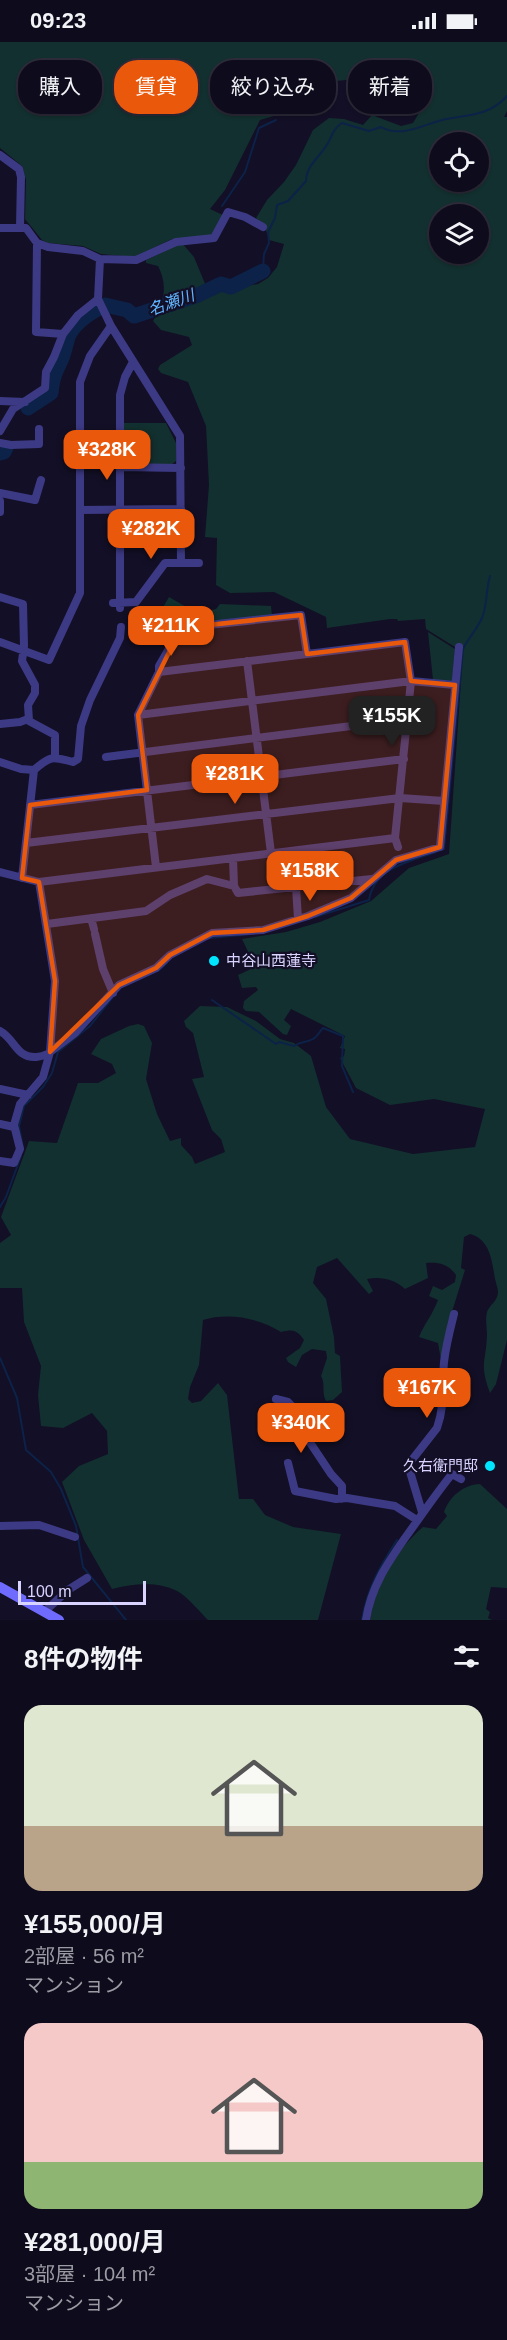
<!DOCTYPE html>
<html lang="ja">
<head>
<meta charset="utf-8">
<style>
	body { margin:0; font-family:Arial,"Noto Sans JP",sans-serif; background:#1c1929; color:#f1f3f6; height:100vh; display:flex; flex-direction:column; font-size:22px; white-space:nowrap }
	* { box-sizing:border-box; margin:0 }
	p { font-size:20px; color:#9b9ba3 }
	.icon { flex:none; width:33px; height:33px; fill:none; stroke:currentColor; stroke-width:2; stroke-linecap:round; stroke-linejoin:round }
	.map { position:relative; height:1578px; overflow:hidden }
	.drawer { display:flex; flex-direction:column; background:#0e0b1c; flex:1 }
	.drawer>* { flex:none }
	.guide { position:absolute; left:18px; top:18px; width:471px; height:54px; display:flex; gap:12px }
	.fabs { position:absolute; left:429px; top:90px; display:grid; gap:12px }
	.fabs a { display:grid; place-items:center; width:60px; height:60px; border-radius:50%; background:#0e0b1c; box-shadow:0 2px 4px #0004,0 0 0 2px #2e2b3b; font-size:30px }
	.scale { position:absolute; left:18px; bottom:15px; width:128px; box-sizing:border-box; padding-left:6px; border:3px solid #d9d4ff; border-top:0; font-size:16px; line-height:21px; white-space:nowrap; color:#d9d4ff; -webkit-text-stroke:4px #130f26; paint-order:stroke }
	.price { position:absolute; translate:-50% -51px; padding:0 14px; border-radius:12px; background:#ea580c; color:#fff; font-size:20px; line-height:39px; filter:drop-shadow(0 2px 3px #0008) }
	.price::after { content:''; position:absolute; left:50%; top:36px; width:18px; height:14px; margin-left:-9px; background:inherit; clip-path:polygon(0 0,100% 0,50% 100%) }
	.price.current { background:#222; color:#fff }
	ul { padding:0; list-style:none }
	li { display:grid; align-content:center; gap:12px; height:318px; padding:0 24px }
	li span { display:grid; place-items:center; height:186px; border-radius:18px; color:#555 }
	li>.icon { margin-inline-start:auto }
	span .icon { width:108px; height:108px; fill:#fffc; stroke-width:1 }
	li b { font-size:26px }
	h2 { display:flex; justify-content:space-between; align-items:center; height:72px; padding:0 24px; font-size:26px }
	.chip { padding:0 21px; border-radius:24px; background:#0e0b1c; box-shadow:0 2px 4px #0004,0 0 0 2px #2e2b3b; font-size:21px; line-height:54px }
	.chip.current { background:#ea580c; color:#fff }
	.status { display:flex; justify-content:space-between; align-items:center; height:42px; padding:0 30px; background:#0e0b1c; direction:ltr }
	.status svg { height:16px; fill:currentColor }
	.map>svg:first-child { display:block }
	.green { fill:#12302f; fill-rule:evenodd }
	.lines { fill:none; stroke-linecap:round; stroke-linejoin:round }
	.stream { stroke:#0c2248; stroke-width:2 }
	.river { stroke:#0c2248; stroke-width:15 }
	.street { stroke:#3d3a85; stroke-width:8 }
	.secondary { stroke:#6f6bff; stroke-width:10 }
	.marked { fill:#e8590c; fill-opacity:0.2; stroke:#e8590c; stroke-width:4.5; stroke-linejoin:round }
	.poi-dot { fill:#00e5ff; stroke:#130f26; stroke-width:2 }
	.labels { text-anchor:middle; stroke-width:4.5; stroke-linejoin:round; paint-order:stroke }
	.poi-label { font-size:15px; fill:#d9d4ff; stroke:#130f26; text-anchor:start }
	.water-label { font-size:16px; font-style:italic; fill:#62b6ff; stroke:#130f26 }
</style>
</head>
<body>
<div class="status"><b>09:23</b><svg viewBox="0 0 49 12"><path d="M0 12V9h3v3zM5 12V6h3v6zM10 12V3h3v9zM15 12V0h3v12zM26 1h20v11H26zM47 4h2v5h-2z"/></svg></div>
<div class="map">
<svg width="507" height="1578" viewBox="0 0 507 1578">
	<rect width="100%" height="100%" fill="#130f26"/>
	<path class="green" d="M0 0H507V69L504 75H507V1298L496 1342 490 1351C479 1321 486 1321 487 1293 487 1286 485 1277 487 1270 490 1262 498 1259 498 1250 498 1246 496 1242 495 1237 492 1219 490 1197 470 1192L464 1195 461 1226 465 1228 451 1273 441 1318 438 1301 419 1295C424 1282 433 1272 438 1258L429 1254 433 1244 442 1248 455 1240 456 1233C448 1222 439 1220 426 1221L428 1236 405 1247C395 1237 380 1234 367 1237L373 1249 369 1252 337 1216 317 1225 313 1241 326 1257 334 1295 335 1311 340 1314 342 1350 333 1358 326 1359C321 1350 326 1343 321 1334L327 1316 326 1309 312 1307 302 1313 296 1325 288 1320 286 1316 300 1306 304 1298C297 1288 293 1287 281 1290 259 1276 228 1270 203 1278L199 1323 190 1345 188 1357 192 1361 201 1359 218 1341 227 1353 239 1457H253L265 1473 293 1485 341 1492 318 1578H208C199 1569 188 1555 177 1549 156 1539 134 1542 112 1547L84 1498 62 1440 79 1424 108 1412 107 1389 92 1371 63 1386 41 1384 38 1353 41 1324 24 1280 22 1246H0V1201L11 1193 1 1175 29 1099 57 1101 78 1041H98L116 1031 112 1022 91 1012 101 997 129 984 138 982 144 984 152 1001 146 1037 157 1072 170 1099 181 1096V1103L192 1115 195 1122 225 1110 221 1097 212 1088 192 1037 204 1035 193 991 186 985 184 979 200 964 227 965 256 979 280 997 294 1001 311 1014 326 1065 350 1097 413 1112 475 1105 485 1067 434 1057 390 1063 356 1046 340 1016 344 1014 345 1007 340 1006 345 994 291 967 284 978 291 984 287 993 283 992 259 970 246 969 243 966 244 959 258 948 256 945 242 946 238 933 251 927V916L242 897 286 890 320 880 371 859 409 826 449 812 463 610 426 587 425 577 398 579 397 577H390L327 586 326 575 274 550 230 551 216 543 217 496 205 495 209 443 206 384 188 340 161 331 158 327 160 323 192 303 189 295 161 288 153 279 157 272 222 248 258 242 268 236 277 225 284 202 269 198 265 185 256 176 267 158 284 140 296 123 313 88 329 76 344 77 363 83 372 73 401 84 413 81 422 66 425 48 419 41C388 40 359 35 329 40L335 51 298 67 260 78 225 148 210 167 223 173 212 194 172 197 134 215 101 212 83 204 48 201 42 198 25 177 26 138 22 124 0 106ZM440 100H478V140H440ZM440 172H478V212H440Z
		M182 201 194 215 206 244 187 253 161 261C166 249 164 235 158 224L146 221V218Z
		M123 381H166L176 401V419L172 422H126L124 419Z
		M169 555 197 571 216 567 220 562 271 564 272 574 181 583 159 572Z
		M428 590 455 607 452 639 433 638Z
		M480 1442 507 1467V1546L491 1545 486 1567 490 1570 488 1576 492 1578H370C376 1542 395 1509 423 1485L436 1487 447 1474 444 1470C450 1454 463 1443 480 1442Z"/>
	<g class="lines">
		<path class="stream" d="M222 164 245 130 259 86 276 78
			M263 229 264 212 269 201 268 190 275 176 277 163 288 159 306 139C306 123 321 114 328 101 333 92 333 87 342 81L369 89 381 85C402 97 426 81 446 77 469 73 491 73 507 54
			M441 808 444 807 463 607C467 598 477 587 482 576 487 565 486 547 490 534
			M315 875 369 858C374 826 410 819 436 810
			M210 896 252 892
			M158 929 167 921
			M212 958 276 1002 279 1000 294 1004C301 999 306 1001 313 997 317 995 320 989 323 986L343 994 342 1024 353 1050
			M23 1106 19 1084 24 1064 43 1045 52 1031 58 1010 90 984 113 955
			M0 1165 6 1155 21 1114
			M0 1316 17 1356 26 1408 51 1430 61 1447 76 1484 83 1525 126 1578
			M362 1578C367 1547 380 1524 397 1498"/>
		<path class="river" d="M28 366 51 351C53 333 55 332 62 316 65 309 66 300 69 293 76 279 91 270 105 263L127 268 134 274 198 253 221 242 231 245 263 229
			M0 411 4 410 6 406"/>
		<path class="street" d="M0 113 19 127 21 135 20 185
			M0 186H26L37 201 36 290 63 292
			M100 217 136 218 176 200 214 196 228 170 245 175 263 185
			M98 257 111 284 180 394 181 521
			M0 359 25 360
			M0 389 13 367 45 346 46 330 54 315 63 292 78 273 98 257 100 217 83 209 48 205 37 201
			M0 401 11 403 39 402V387
			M120 425 181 426
			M0 451 35 458 41 438
			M0 459V470
			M80 468 181 467
			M0 555 23 562 24 604 22 619 35 643V651L28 663 29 679 55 693V715
			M113 561 136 560 165 521H199
			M120 566V353L125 335 133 320
			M0 600 49 618 80 551V340L90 314 111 284
			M247 619 271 811
			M159 630V624L181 586 301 573 307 612
			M138 673 411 639 455 643
			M0 682 20 680 28 677
			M106 715 407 677
			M0 720 21 727 34 728C50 714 52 714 73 720L78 717 81 684 90 658 120 596 121 585
			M30 763 404 717
			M26 801 400 756 444 759
			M233 816 234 844 238 851 372 837
			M156 825 138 673 159 630 405 600 411 639 395 796 398 805
			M0 830 39 840 395 796
			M22 836 34 728
			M296 845 298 877
			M91 876 94 887
			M47 882 146 869 170 853 207 837 234 844
			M95 892 103 927 113 951
			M0 989C15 997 16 1016 36 1015 42 1014 46 1014 50 1010L55 939 39 840
			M0 1047 28 1053
			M0 1082 14 1085
			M0 1119 14 1121 20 1107 14 1083 20 1062 43 1035 50 1010 75 991 119 943 156 926 170 913 212 891 263 888 308 874 351 856 396 818 440 805 459 605
			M276 1357 288 1360 294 1366 301 1387 331 1432 342 1444V1457
			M288 1421 295 1449 336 1457 347 1456 395 1464 417 1478
			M422 1470 408 1423 437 1386C445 1364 442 1343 444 1320 446 1303 450 1288 454 1272
			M0 1484 39 1483 75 1495
			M44 1570 68 1548 87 1536
			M366 1578C371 1545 387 1522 405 1496 421 1474 435 1453 452 1432L461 1437"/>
		<path class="secondary" d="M0 1545 59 1578"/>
	</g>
	<path class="marked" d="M301 573 307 612 405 600 411 639 455 643 440 805 396 818 351 856 308 874 263 888 212 891 170 913 156 926 119 943 50 1010 55 939 39 840 22 836 30 763 147 748 138 673 181 586Z"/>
	<g class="poi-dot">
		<circle cx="214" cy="919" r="6"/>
		<circle cx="490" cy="1424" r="6"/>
	</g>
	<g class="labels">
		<g class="poi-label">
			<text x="226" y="924">中谷山西蓮寺</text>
			<text x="478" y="1429" text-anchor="end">久右衛門邸</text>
		</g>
		<g class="water-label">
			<text transform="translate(171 260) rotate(-20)" y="6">名瀬川</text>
		</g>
	</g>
</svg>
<div class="fabs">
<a><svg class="icon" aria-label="locate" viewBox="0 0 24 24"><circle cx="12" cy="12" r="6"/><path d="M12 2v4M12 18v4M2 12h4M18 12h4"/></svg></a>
<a><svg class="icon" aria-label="layers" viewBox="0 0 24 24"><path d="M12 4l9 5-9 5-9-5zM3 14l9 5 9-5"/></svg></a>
</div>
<div class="scale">100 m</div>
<b class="price" style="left:107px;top:439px">¥328K</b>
<b class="price" style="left:151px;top:518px">¥282K</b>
<b class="price" style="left:171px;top:615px">¥211K</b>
<b class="price current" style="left:392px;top:705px">¥155K</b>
<b class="price" style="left:235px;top:763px">¥281K</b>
<b class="price" style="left:310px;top:860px">¥158K</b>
<b class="price" style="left:427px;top:1377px">¥167K</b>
<b class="price" style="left:301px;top:1412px">¥340K</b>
<div class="guide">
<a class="chip">購入</a>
<a class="chip current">賃貸</a>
<a class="chip">絞り込み</a>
<a class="chip">新着</a>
</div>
</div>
<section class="drawer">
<h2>8件の物件<svg class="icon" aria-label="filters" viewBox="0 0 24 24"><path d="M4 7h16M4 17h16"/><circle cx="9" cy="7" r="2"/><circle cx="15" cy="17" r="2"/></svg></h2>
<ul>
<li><span style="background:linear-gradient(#dfe7d0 65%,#b9a48a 0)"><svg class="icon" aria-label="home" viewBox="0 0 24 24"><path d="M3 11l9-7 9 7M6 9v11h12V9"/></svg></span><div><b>¥155,000/月</b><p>2部屋 · 56 m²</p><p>マンション</p></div></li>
<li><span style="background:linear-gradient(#f6c9c9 75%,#8fb573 0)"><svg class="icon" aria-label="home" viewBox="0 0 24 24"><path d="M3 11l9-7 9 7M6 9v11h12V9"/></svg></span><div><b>¥281,000/月</b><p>3部屋 · 104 m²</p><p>マンション</p></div></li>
</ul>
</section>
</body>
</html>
